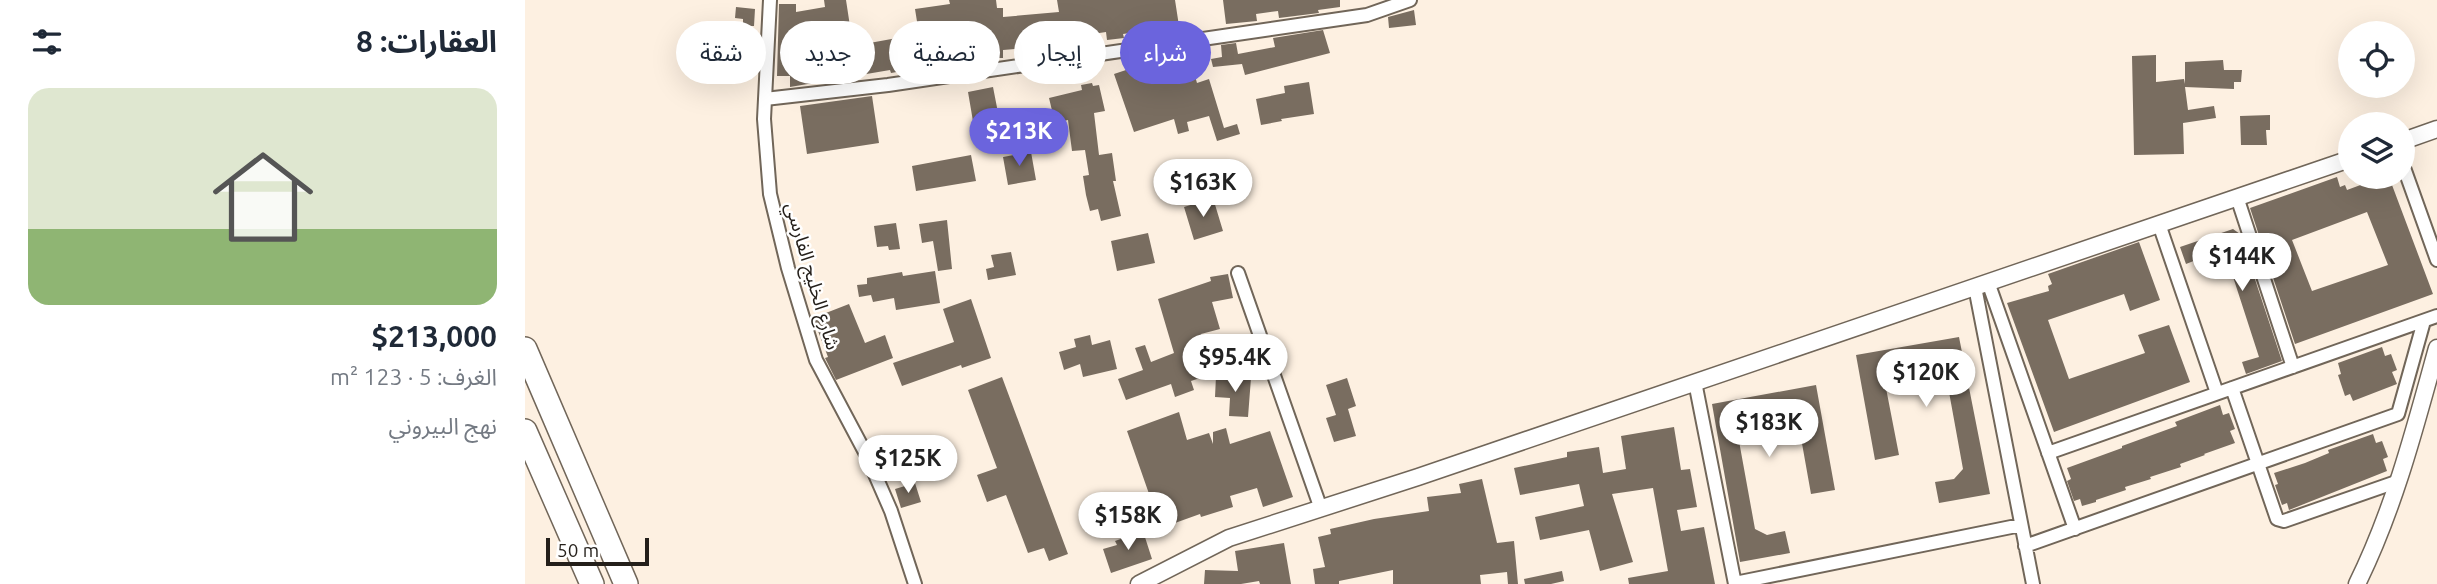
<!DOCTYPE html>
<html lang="ar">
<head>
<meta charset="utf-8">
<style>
	body { margin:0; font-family:Ubuntu,"Noto Sans Arabic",sans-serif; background:#f2f2f3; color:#1f2937; direction:rtl; height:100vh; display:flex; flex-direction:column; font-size:26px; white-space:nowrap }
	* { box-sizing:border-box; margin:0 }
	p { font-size:23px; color:#747a83 }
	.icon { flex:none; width:38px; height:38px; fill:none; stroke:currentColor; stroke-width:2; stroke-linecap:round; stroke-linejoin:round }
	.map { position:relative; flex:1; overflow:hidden; direction:ltr }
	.drawer { display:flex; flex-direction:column; background:#fff; width:525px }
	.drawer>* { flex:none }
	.guide { position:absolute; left:21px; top:21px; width:665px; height:63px; direction:rtl; display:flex; gap:14px }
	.tools { position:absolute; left:1813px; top:21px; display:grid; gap:14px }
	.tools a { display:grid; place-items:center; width:77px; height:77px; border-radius:50%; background:#fff; box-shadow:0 7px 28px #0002; font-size:35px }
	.scale { position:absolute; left:21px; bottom:18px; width:103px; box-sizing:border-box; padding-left:7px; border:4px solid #241f1a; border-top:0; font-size:19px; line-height:24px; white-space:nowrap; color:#241f1a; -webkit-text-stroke:5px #fff; paint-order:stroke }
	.price { position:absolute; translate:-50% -60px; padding:0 16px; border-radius:24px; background:#fff; color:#222; font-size:23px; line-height:46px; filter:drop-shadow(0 2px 4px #0008) }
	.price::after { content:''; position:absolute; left:50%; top:42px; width:21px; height:16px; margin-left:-10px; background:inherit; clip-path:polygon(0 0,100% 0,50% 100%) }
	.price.selected { background:#6b64dd; color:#fff }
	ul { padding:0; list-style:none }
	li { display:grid; align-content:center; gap:14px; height:371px; padding:0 28px }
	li+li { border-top:2px solid #e0e1e3 }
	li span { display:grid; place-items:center; height:217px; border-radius:21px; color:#555 }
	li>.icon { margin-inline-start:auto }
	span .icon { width:126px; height:126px; fill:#fffc; stroke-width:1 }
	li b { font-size:30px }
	h2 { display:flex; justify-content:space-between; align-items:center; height:84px; padding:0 28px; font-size:30px }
	.pill { padding:0 24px; border-radius:32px; background:#fff; box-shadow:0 7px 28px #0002; font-size:24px; line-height:63px }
	.pill.selected { background:#6b64dd; color:#fff }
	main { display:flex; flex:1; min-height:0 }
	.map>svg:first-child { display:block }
	.building { fill:#796d60; fill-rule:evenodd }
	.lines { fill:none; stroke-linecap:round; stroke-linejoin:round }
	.minor-casing { stroke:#716659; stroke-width:16 }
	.tertiary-casing { stroke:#716659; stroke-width:19 }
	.motorway-casing { stroke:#716659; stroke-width:26 }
	.minor { stroke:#fff; stroke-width:12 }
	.tertiary { stroke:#fff; stroke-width:16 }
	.motorway { stroke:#fff; stroke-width:23 }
	.labels { text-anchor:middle; stroke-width:5; stroke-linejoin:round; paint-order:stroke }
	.street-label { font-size:19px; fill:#241f1a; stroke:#fff }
</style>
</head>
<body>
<main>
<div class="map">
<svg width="1912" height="584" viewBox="0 0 1912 584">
	<rect width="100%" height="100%" fill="#fdf0e1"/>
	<path class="building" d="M299 0H321L328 46 394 34 390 9 425 4 424 0H471L472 8H478V17L534 12 532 0H650L654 26 598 34 599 38 582 40 581 32 541 38V36L514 39 516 47 478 50V58H459V54L431 56 430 66 417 68 418 51 381 56 383 70 366 73 365 70 265 87V76H252L254 4H271V12L300 7Z
		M698 0H815V7L793 10 794 13 754 18 753 11 731 14 732 21 701 24Z
		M211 7 230 9 229 26H218V19L210 18Z
		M889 10 891 25 864 28 863 17Z
		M798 30 805 53 720 75 717 64 688 67 686 59 697 57 696 45 711 43 713 54 750 47 748 38Z
		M1631 55V82L1659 79 1660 84V62L1698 60 1699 70H1717L1716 82H1709V89L1660 87 1663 110 1689 106 1691 118 1658 123 1659 154 1609 155 1607 56Z
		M665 59 672 83 684 79 699 128 712 124 715 134 692 141 684 116 662 122 664 131 653 134 649 119 609 132 589 74 619 64 621 71Z
		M784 82 789 114 756 119 757 121 736 125 731 99 760 93 759 86Z
		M567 83 568 86 574 85 580 111 569 113 574 155 587 153 591 181H588L596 216 576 221 573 209 565 211 561 195 558 176 564 175 560 150 547 151 543 120 530 123 524 98 557 90 556 85Z
		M468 87 476 128 450 133 443 92Z
		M347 96 354 143 282 154 275 106Z
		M1745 115V130H1741L1742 145H1716L1715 116Z
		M506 152 511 180 483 185 478 157Z
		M446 155 451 181 391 191 387 166Z
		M702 162 711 183 681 196 672 175Z
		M1812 177 1815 187 1820 185 1822 190 1849 180 1847 177H1864L1908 294 1770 344 1725 208ZM1842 212 1863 265 1787 291 1767 240Z
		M688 198 698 231 669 240 659 207Z
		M422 220 427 269 413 271 408 241 397 243 394 224Z
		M371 223 375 249 364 250 363 246 352 247 349 226Z
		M1708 229 1715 234 1757 361 1721 374 1717 362 1734 357 1699 249 1661 264 1655 247Z
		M623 233 630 263 592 271 586 241Z
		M1614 242 1635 300 1605 311 1599 294 1523 320 1533 348 1544 379 1620 353 1613 335 1644 325 1665 382 1529 432 1482 303 1524 291 1523 286 1527 284 1523 274Z
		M486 252 491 275 463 280 461 269 469 267 466 255Z
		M410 271 415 303 371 310 369 298 348 302 346 295 334 297 332 285 342 284V278L377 272 378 276Z
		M703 274 708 298 687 302 695 329 676 334 690 373 666 381 669 390 650 397 646 384 601 400 593 379 618 370 610 348 620 345 626 362 649 353 633 299 686 281 685 277Z
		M446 299 466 358 437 368 436 365 377 386 368 363 429 342 418 309Z
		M324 304 340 343 360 335 368 358 311 380 300 358 303 357 288 318Z
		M565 335 567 345 585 340 592 369 558 377 555 364 539 370 534 352 551 347 549 339Z
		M1434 337 1465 494 1414 503 1410 482 1429 479 1438 469 1420 370 1408 365 1368 373 1360 383 1374 455 1350 460 1331 355Z
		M1857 347 1860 356 1866 354 1872 370 1867 372 1872 384 1828 401 1825 394 1820 396 1813 375 1816 374 1813 363Z
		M691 376 726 378 723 417 704 416 705 398 690 397Z
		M477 377 543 554 524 561 519 548 503 553 481 495 462 502 452 475 472 468 443 390Z
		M822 378 831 406 823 409 831 436 809 442 801 418 811 415 801 385Z
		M1291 385 1310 490 1286 494 1273 421 1261 415 1222 421 1212 430 1230 529 1242 535 1260 531 1265 553 1215 562 1187 404Z
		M1695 405 1698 415 1704 413 1710 429 1705 431 1710 443 1679 454 1680 455 1655 464 1656 467 1625 477 1626 479 1600 487 1601 490 1571 500V502L1557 506 1555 499 1549 501 1542 481 1546 479 1542 468 1597 448V446L1652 426 1650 422Z
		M654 412 662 440 684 433 688 444V432L701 428 705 444 745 431 768 497 738 507 732 488 705 496 708 507 676 517 675 514 636 528 602 431Z
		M1149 427 1156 470 1165 469 1172 507 1152 510 1156 531 1179 527 1190 584H1104L1103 578 1143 571 1128 488 1087 494 1108 562 1075 571 1064 530 1015 540 1010 517 1059 506 1054 484 995 495 989 468 1042 457V452L1074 447 1078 473 1101 469 1096 436Z
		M1848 434 1851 443 1857 441 1863 457 1858 459 1862 471 1764 510 1762 503 1757 505 1750 485 1753 484 1749 473 1780 463 1804 453 1803 450Z
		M957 479 972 543 989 541 993 584H983L982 572 955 575 956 584H868V570L814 581V584H790L788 569 800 567 793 537 806 534 805 529 849 519 904 511 902 497 936 493 934 484Z
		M390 483 396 502 376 508 370 489Z
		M618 531 627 559 586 573 578 549 592 545 590 541Z
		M759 543 766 584H735L734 581 716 584H679L680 570 713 571 710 551Z
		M1037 571 1039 581 1026 584H1000L999 579Z"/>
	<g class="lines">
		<g class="minor-casing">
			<path id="minor" d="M245 0 239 119 245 194 263 268 291 360 342 456 366 511 390 584
				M240 99 363 85 842 15 885 0
				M1878 165 1912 260
				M1712 197 1768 367
				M1634 224 1692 393
				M713 273 796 509
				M1463 282 1550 529
				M1450 287 1508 584
				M1170 382 1210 584
				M1707 388 1752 519 1759 521 1874 481
				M1523 453 1912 316
				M1500 546 1873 414 1899 321
				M1210 583 1496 525"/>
		</g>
		<g class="tertiary-casing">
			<path id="tertiary" d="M1878 141 1912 129
				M614 584 704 538 893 477 1825 159
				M1832 584C1869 509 1890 428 1912 348"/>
		</g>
		<g class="motorway-casing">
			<path id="motorway" d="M0 349 101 584
				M0 431 67 584"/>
		</g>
		<use href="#minor" class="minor"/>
		<use href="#tertiary" class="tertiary"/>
		<use href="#motorway" class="motorway"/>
	</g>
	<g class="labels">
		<g class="street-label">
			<text transform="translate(288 276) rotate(74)" y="7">شارع الخليج الفارسي</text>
		</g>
	</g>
</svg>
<div class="tools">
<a><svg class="icon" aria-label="locate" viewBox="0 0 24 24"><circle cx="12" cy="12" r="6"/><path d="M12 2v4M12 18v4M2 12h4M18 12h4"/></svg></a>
<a><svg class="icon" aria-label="layers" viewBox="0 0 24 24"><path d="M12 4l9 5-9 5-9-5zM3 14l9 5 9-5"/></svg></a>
</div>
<div class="scale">50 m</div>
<b class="price selected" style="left:494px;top:168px">$213K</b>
<b class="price" style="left:678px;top:219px">$163K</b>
<b class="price" style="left:1717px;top:293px">$144K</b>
<b class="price" style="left:710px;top:394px">$95.4K</b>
<b class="price" style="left:1401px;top:409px">$120K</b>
<b class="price" style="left:1244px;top:459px">$183K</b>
<b class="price" style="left:383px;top:495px">$125K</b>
<b class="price" style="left:603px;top:552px">$158K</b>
<div class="guide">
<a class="pill selected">شراء</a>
<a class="pill">إيجار</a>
<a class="pill">تصفية</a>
<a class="pill">جديد</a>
<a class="pill">شقة</a>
</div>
</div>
<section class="drawer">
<h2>العقارات: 8<svg class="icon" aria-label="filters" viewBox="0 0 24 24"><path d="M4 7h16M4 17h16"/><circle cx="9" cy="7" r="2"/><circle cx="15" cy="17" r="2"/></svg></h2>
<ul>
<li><span style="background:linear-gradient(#dfe7d0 65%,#8fb573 0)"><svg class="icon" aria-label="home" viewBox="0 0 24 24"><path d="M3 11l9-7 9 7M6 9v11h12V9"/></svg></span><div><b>$213,000</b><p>الغرف: 5 · 123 m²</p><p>نهج البيروني</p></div></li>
</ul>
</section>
</main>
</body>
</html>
